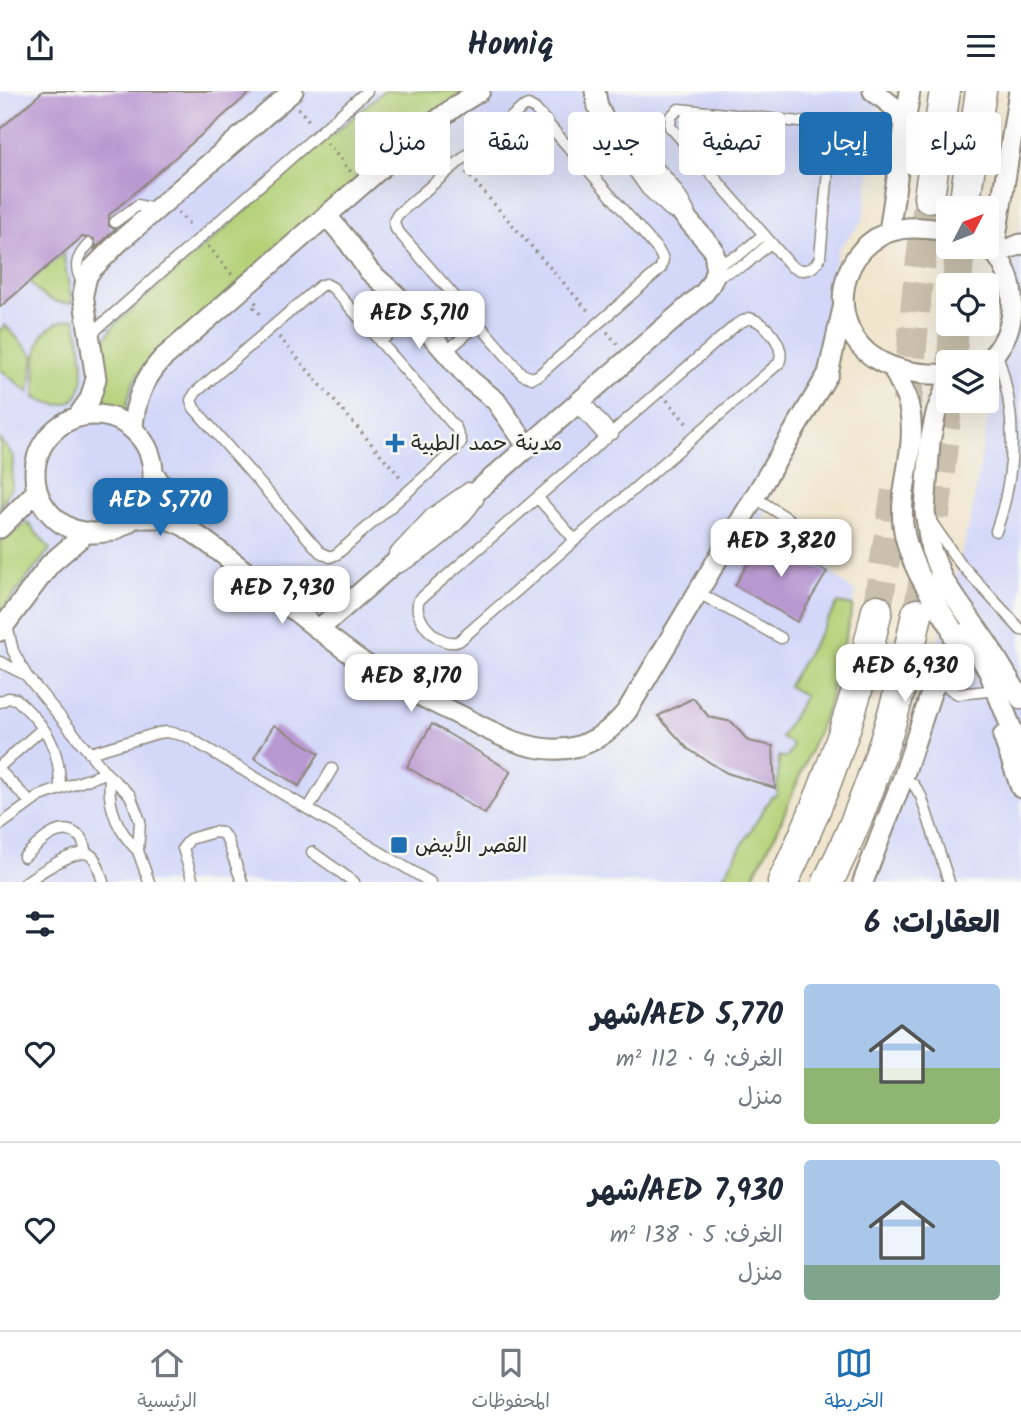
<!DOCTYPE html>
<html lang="ar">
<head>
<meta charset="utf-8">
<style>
	body { margin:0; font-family:Kalam,"Playpen Sans Arabic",sans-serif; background:#f6f6f7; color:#1f2937; direction:rtl; height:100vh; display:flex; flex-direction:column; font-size:26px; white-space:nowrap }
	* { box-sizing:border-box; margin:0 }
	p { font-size:23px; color:#747a83 }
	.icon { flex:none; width:38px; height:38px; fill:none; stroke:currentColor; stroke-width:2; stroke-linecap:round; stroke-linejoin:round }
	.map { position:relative; height:791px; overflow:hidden; direction:ltr }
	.sheet { display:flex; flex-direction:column; background:#fff; flex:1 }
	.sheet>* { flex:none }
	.hud { position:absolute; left:21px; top:21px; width:980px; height:63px; direction:rtl; display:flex; gap:14px }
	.needle { width:46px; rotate:48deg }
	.controls { position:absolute; left:936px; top:105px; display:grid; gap:14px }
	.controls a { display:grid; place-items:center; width:63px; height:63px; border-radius:7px; background:#fff; box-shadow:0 7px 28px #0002; font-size:35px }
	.price { position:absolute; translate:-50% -60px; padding:0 16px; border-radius:14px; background:#fff; color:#222; font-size:23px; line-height:46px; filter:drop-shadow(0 2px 4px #0008) }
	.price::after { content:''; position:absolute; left:50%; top:42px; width:21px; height:16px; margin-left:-10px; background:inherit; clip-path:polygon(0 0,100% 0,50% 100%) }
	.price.selected { background:#1f6fb2; color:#fff }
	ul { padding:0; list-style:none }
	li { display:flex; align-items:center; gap:21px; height:175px; padding:0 21px }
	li+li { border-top:2px solid #e0e1e3 }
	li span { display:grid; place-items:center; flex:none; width:196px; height:140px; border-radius:7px; color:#555 }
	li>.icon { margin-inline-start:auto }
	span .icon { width:84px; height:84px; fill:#fffc; stroke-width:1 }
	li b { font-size:30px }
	h2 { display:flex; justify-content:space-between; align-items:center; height:84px; padding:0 21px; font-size:30px }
	.chip { padding:0 24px; border-radius:7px; background:#fff; box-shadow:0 7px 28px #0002; font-size:24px; line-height:63px }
	.chip.selected { background:#1f6fb2; color:#fff }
	header { display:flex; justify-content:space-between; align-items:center; height:91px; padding:0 21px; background:#fff; font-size:32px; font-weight:800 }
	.tabs { display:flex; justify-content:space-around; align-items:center; height:98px; border-top:2px solid #e0e1e3; background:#fff; font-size:19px; color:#747a83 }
	.tabs a { display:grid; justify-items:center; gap:4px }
	.tabs .selected { color:#1f6fb2 }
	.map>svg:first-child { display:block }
	.built { fill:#d3d8f9 }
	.green { fill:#b4d178; stroke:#707e52; stroke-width:2 }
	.building { fill:#b997d1 }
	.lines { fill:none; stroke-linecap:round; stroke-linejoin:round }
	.primary-tunnel { stroke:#c9c1ad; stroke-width:30; stroke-dasharray:30 15; stroke-linecap:butt }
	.service-casing { stroke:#8e887c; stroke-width:13 }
	.minor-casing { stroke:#8e887c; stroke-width:23 }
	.primary-casing { stroke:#8e887c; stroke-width:33 }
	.path { stroke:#8e887c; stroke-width:3.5; stroke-dasharray:2 5; stroke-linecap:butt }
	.service { stroke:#fff; stroke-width:10 }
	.minor { stroke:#fff; stroke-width:19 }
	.primary { stroke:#fff; stroke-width:30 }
	.poi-dot { fill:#1f6fb2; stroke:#f6f6f2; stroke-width:2.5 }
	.labels { text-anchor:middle; stroke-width:5; stroke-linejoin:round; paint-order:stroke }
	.poi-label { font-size:21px; fill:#2b2b2b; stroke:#f6f6f2; text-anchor:start }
</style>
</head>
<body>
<header><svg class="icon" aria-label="menu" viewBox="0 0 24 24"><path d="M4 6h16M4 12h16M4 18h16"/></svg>Homiq<svg class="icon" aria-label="share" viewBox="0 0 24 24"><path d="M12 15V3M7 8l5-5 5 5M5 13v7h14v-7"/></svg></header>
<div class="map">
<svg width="1021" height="791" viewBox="0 0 1021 791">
	<rect width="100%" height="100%" fill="#f6f6f2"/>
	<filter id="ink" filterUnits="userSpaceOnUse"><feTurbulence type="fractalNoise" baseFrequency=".0143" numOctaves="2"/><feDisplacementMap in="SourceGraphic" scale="14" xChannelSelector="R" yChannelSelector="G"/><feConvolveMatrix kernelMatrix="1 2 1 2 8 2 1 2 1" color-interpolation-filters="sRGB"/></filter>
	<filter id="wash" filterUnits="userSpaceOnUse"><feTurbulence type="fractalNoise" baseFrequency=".00686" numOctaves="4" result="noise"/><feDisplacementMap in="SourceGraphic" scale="28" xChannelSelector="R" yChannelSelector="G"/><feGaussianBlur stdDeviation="1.57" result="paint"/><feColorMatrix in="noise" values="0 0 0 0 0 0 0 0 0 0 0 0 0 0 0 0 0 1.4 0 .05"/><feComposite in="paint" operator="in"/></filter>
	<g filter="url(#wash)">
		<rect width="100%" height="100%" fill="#f0e6ce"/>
		<path class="built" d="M0 0H883L863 130 838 159 828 197 831 245 816 279 764 425 856 502 827 619 777 740 750 791H0Z
			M1021 130V791H852L901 692 971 426Z"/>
		<path class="green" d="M383 0H463L152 266C133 286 129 298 125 325L93 317 104 298 103 251 114 234Z
			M63 162 72 212C53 213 41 206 30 191Z
			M75 228C84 263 98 336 35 307 37 271 28 232 75 228Z
			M5 234 34 265 29 302 0 278V239Z
			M0 348 13 365 12 395 0 417Z
			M28 432 50 458 0 522V450Z
			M838 512 853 515 827 619 777 740 750 791H720L771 706 777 704 779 665 787 667 793 654 781 646 805 605 788 595Z"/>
		<g id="blocks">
			<path class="building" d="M43 0H252L109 124V135L115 138 94 159 96 154 94 148 82 146 0 216V38Z
				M765 444 827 481 797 531 735 494Z
				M693 607 709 626 732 631 748 650 773 655 775 697 727 682 688 658 658 625Z
				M432 633 511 680 485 723 407 676Z
				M274 634 319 662 299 695 254 667Z"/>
		</g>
	</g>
	<g filter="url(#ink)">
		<use href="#blocks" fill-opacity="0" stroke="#8e887c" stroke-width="2"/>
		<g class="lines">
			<path class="primary-tunnel" d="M957 194 960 156
				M952 271 954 233
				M907 311 917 200 929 106
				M919 515 934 434 948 309
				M877 519 898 388"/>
			<g class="service-casing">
				<path id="service" d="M528 14 535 18 658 159 663 168 661 177 657 181 539 284 532 287 522 283 396 138 394 130 398 123 522 17Z
					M679 18 809 32C823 34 831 43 830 58L820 166C815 179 804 182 792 176L674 40 670 36 671 25Z
					M633 56C658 73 676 94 689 120
					M625 68 647 99 672 122
					M115 131 138 114 150 117 154 121
					M716 174 739 164 763 144
					M714 186 745 174 770 152
					M83 192C73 177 76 166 89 153
					M326 193 333 197 456 337 461 351 455 359 337 463 330 466 320 461 194 317 191 309 196 301 320 195Z
					M749 227C766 231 786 255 779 272L459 550C440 558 411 527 419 509L737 233Z
					M372 242 405 214
					M91 243 367 0
					M380 251 413 223
					M446 261 478 233
					M583 308 613 343
					M576 314 606 348
					M754 406 790 429
					M538 407 575 449
					M932 432 958 470 1021 539
					M996 440C1017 381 1017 322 997 262
					M394 463 431 423 468 397
					M400 476C431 460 458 438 478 409
					M697 501 781 547
					M7 534 13 560 26 584 106 682 130 704 140 730 138 760 149 791
					M0 571 22 582
					M938 590 958 603 988 600
					M0 611 8 607 16 608C46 635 60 656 60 697
					M90 662 158 642 167 641 186 645 430 791
					M0 675 42 638
					M0 680 30 711
					M110 686C107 716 117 739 138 760
					M903 687 914 694 921 705 949 791
					M308 718 332 678
					M0 734 40 705 106 682
					M312 761 354 791
					M24 766C37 755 57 730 76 743 83 747 85 754 85 762
					M26 791C38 783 79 754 92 765 98 770 100 783 103 791
					M193 791 183 757 190 748 214 741 222 742 227 748 242 791"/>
			</g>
			<g class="minor-casing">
				<path id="minor" d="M873 0 894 16 904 32
					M327 125 347 149 369 180 397 205 470 289 496 310 528 356
					M948 140C933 138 916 135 901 138 838 149 822 234 876 268 897 281 925 284 948 283
					M889 141 910 0
					M994 159 1019 0
					M997 162 1021 153
					M986 271C1021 243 1021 183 987 154
					M948 291 936 322 930 351 925 420 931 459 943 489 987 552 1021 608
					M35 383a59 59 0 1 1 118 0a59 59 0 1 1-118 0Z
					M78 325 90 308 96 288 83 203 87 185 92 178 120 150 293 0
					M133 339C134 311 143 289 162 268L427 37 456 15 480 0
					M153 381 190 437
					M134 427H165L184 435C249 479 306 533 371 577 400 597 434 611 465 627 494 642 526 660 560 658 588 657 610 641 627 620L828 283 843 217
					M0 437 37 400
					M319 538 705 201C716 187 718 175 713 158L608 37 598 16 595 0
					M0 540 50 473 86 442
					M965 542 988 579 1021 661
					M1003 645 1021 697
					M863 791 903 687 932 599 954 568 956 553 951 536C931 504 908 473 903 434 899 395 918 355 909 316 906 302 899 289 892 276"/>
			</g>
			<g class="primary-casing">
				<path id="primary" d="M929 106 945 0
					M965 108 981 0
					M783 791C825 703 857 615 877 519
					M828 791C871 706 899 616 917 523"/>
			</g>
			<path class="path" d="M298 17 311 32
				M438 49 449 62
				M327 52 351 81
				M466 81 590 222
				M178 121 192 136
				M208 155 232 184
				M255 211 257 213 254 216 263 226
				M607 241 618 254
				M279 246 402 388
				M667 309 687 333"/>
			<use href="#service" class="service"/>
			<use href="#minor" class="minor"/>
			<use href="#primary" class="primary"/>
		</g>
	</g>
	<g class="poi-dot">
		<path d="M391.5 341.5h7v7h7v7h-7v7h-7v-7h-7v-7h7z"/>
		<rect x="390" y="745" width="18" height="18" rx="3.5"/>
	</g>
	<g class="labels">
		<g class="poi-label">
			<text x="411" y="359">مدينة حمد الطبية</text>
			<text x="415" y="761">القصر الأبيض</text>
		</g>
	</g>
</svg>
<div class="controls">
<a><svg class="needle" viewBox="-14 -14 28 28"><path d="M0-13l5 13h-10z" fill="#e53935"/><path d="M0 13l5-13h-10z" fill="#747a83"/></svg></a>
<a><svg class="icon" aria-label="locate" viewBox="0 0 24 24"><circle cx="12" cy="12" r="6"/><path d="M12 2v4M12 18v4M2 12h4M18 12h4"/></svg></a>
<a><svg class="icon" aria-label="layers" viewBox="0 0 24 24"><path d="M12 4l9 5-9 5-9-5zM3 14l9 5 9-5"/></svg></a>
</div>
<b class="price" style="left:419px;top:260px">AED 5,710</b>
<b class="price selected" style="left:160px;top:447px">AED 5,770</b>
<b class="price" style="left:781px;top:488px">AED 3,820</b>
<b class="price" style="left:282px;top:535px">AED 7,930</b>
<b class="price" style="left:905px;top:613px">AED 6,930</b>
<b class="price" style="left:411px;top:623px">AED 8,170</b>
<div class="hud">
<a class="chip">شراء</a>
<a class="chip selected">إيجار</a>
<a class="chip">تصفية</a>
<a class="chip">جديد</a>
<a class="chip">شقة</a>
<a class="chip">منزل</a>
</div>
</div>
<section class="sheet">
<h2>العقارات: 6<svg class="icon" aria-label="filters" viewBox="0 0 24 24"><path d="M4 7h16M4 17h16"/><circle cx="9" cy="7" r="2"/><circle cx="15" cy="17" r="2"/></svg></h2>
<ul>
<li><span style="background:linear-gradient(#a9c7e8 60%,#8fb573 0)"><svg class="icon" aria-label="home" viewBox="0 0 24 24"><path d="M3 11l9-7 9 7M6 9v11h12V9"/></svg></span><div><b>AED 5,770/شهر</b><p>الغرف: 4 · 112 m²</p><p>منزل</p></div><svg class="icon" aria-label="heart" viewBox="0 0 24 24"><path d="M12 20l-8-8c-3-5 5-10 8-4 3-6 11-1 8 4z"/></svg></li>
<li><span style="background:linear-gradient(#a9c7e8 75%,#7fa58c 0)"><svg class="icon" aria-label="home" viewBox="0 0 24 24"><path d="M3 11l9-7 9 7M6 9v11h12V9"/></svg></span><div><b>AED 7,930/شهر</b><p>الغرف: 5 · 138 m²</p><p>منزل</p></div><svg class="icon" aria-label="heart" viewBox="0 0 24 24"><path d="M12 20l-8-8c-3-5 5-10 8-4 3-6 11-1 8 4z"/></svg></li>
</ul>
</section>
<nav class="tabs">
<a class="selected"><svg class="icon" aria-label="map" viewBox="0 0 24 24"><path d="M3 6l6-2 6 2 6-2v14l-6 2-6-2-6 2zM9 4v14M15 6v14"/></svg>الخريطة</a>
<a><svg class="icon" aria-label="saved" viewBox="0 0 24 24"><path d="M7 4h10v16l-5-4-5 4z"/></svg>المحفوظات</a>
<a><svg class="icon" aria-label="home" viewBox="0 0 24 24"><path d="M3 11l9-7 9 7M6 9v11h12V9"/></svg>الرئيسية</a>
</nav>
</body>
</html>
